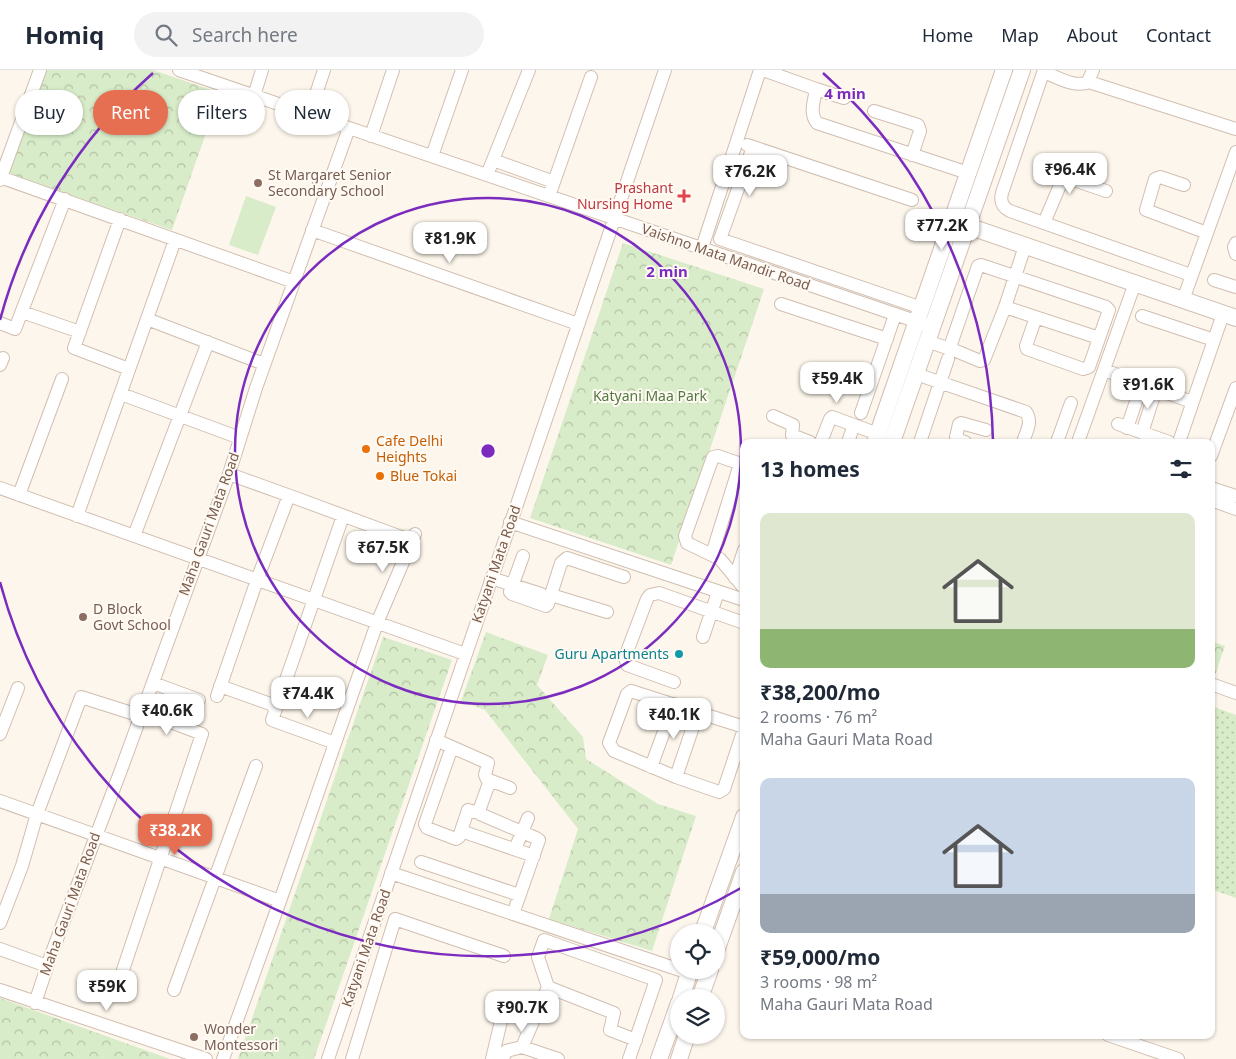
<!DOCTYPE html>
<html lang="en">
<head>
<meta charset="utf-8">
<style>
	body { margin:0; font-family:"Noto Sans",sans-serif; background:#f2f2f3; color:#1f2937; height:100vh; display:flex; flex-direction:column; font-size:19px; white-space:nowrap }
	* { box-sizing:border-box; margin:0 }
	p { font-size:16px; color:#747a83 }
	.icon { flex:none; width:28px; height:28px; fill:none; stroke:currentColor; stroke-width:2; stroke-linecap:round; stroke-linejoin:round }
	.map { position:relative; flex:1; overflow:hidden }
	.drawer { position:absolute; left:740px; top:369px; width:475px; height:600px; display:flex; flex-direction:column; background:#fff; border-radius:10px; box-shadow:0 1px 4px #0004 }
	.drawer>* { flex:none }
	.guide { position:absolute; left:15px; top:20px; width:475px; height:45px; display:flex; gap:10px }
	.fabs { position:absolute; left:670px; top:854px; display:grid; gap:10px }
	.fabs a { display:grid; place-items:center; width:55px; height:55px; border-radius:50%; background:#fff; box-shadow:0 1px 4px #0004; font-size:25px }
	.price { position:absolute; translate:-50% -42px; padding:0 11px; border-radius:10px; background:#fff; color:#222; font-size:16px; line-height:32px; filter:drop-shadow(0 1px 2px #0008) }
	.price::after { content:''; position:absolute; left:50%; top:30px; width:15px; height:11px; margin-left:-8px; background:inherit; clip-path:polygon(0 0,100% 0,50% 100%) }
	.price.active { background:#e76f51; color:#fff }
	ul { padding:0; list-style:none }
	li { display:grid; align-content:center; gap:10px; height:265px; padding:0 20px }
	li span { display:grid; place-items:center; height:155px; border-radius:10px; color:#555 }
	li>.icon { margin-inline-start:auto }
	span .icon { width:90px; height:90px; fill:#fffc; stroke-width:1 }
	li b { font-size:21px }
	h2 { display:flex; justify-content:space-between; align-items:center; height:60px; padding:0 20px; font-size:21px }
	.tag { padding:0 18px; border-radius:22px; background:#fff; box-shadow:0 1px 4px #0004; font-size:18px; line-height:45px }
	.tag.active { background:#e76f51; color:#fff }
	header { display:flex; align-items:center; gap:30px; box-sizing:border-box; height:70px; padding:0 25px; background:#fff; border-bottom:1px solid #e0e1e3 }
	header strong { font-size:24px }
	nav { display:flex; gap:28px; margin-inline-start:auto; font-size:18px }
	.search { width:350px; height:45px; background:#f2f2f3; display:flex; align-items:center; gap:12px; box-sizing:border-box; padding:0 18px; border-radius:28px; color:#747a83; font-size:19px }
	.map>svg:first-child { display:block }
	.grass { fill:url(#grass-dots) }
	.forest { fill:url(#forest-crowns) }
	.pitch { fill:#d8ecc9 }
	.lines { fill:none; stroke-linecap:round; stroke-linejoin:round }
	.minor-casing { stroke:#d1beb0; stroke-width:14 }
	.tertiary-casing { stroke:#d1beb0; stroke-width:18 }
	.minor { stroke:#fff; stroke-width:12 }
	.tertiary { stroke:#fff; stroke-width:16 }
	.ring { fill:none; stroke:#7b2cbf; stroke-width:2.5 }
	.education-dot { fill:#8d6e63; stroke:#fffaf3; stroke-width:2 }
	.health-dot { fill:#e0444e; stroke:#fffaf3; stroke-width:2 }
	.food-dot { fill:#e8710a; stroke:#fffaf3; stroke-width:2 }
	.culture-dot { fill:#0f9aa8; stroke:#fffaf3; stroke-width:2 }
	.labels { text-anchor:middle; stroke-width:4; stroke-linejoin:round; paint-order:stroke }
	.education-label { font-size:14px; fill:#785e54; stroke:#fffaf3; text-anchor:start }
	.health-label { font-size:14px; fill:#be3a42; stroke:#fffaf3; text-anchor:end }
	.street-label { font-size:14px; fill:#7a5c4d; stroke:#fffaf3 }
	.park-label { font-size:14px; fill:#537a41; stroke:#fffaf3 }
	.food-label { font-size:14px; fill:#c56008; stroke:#fffaf3; text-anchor:start }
	.culture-label { font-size:14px; fill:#0d838f; stroke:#fffaf3; text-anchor:end }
	.centre { fill:#7b2cbf; stroke:#fffaf3; stroke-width:2.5 }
	.ring-label { font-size:15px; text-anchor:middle; font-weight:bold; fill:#7b2cbf; stroke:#fffaf3; stroke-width:4; stroke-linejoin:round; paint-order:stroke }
</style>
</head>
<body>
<header>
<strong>Homiq</strong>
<div class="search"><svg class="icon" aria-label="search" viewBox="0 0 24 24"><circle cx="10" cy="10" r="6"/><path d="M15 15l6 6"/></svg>Search here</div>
<nav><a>Home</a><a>Map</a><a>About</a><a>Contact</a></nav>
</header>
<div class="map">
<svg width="1236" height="989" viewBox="0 0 1236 989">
	<defs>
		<pattern id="grass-dots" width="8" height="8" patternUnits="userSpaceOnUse" patternTransform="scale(1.25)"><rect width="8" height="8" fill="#d8ecc9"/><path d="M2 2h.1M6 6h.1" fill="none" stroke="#b4c2a5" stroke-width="1.8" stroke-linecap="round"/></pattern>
		<pattern id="forest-crowns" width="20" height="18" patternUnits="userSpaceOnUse" patternTransform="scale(1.25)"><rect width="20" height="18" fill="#d8ecc9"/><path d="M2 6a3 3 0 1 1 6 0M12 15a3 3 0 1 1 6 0" fill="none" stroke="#b4c2a5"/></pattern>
	</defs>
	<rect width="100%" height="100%" fill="#fdf6ec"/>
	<path class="grass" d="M1211 636 1236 645V828L1211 819Z"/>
	<path class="forest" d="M45 0H153L220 23 172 160 8 104Z
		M623 173 764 219 671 495 530 448Z
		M486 562 548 585 537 615 583 667 586 689 658 734 696 746 652 881 549 849 578 759 485 640 461 631Z
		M383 567 452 590 314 989H238Z
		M1211 571 1225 576 1215 605 1211 604Z
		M0 928 170 989H0Z"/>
	<path class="pitch" d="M246 126 276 137 258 185 229 175Z"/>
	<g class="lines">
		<g class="minor-casing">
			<path id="minor" d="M179 0 924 254
				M763 0 816 19C814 32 809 43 817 53L968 103
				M1044 0 1002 123C1000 131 1002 137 1010 141L1191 205
				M1093 0 1089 9 1092 13 1236 59
				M1044 2C1059 8 1074 18 1090 12
				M816 19 844 28
				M254 26 262 0
				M874 41 918 55 920 61 912 85
				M309 45 324 0
				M371 66 393 0
				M747 75 912 130
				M753 77 720 169 922 238
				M432 86 462 0
				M493 90 554 112
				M487 105 529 0
				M0 107 294 212
				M0 110 40 0
				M1184 115 1160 107 1155 109 1146 140 1207 163
				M549 126 591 7
				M120 149 74 278 129 299
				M1044 153 1063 108 1065 107 1106 121
				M312 160 578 254
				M1236 173 1234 177 1236 184
				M702 178 760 0
				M1214 210 1236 217
				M1183 230 1236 82
				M781 234 887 269
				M1005 237 1099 268
				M22 242 80 262
				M1142 246 1214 270
				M147 249 264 294
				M0 253 15 259 65 129
				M927 271 947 278 950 277 978 196 981 195 1106 237 1109 240 1089 297 1083 299 1027 279 1026 276 1036 247
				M949 278 980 291 984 290 1005 237 1025 176
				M0 295 3 288
				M1104 300 1192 332
				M916 304 1026 342C1033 352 1026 362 1023 372
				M121 324 240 368
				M861 343 895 245
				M773 346 793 355 792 365 810 372
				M1118 354 1169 372
				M1127 358 1142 314
				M1142 363 1156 319
				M821 372 830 349 832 347 878 364
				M848 372 854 355
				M920 372 948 289
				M965 372 958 370 956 367 959 354 961 353 986 360
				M1057 372 1071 333
				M1078 372 1135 213
				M1179 372 1223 244
				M1211 386 1236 318
				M744 395 718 386 713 387 685 466 687 473 720 489 744 518
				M229 404 293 427
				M0 418 465 584
				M1211 418 1236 426
				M19 425 62 309
				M1211 430 1236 439
				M77 446 175 170
				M510 452 744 530
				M134 466 208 272
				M712 484 740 394
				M523 486 510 522 512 524 546 536 548 534 561 493 567 488 624 507
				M491 508 541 524
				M735 508 744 480
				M551 525 607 542
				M703 567 718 522
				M674 612 627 595 625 587 647 529 650 525 659 523 744 553
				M153 613 199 630
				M1211 614 1236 623
				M220 616 276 636
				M217 626 257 510 288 428 293 427 412 471
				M744 657 631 621 627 624 609 673 614 681 676 707 719 722 724 719 744 659
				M0 664 18 618
				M436 670 488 693 485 705 489 713 479 741 480 744 536 768 539 770 513 844
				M335 673 272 650 343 446
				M452 677 425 754 427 758 456 769 459 767 461 761 534 786
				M651 697 674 634
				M676 707 698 642
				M489 710 510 718
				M0 731 280 831
				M461 761 468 740 479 743
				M515 779 528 748
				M421 792 519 825
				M391 803 689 903
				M0 853 22 796 37 744 81 627 141 646
				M0 879 47 896
				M123 900 202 664 142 641
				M548 917 614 943 610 960 636 970
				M0 920 206 989
				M174 920 256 696
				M35 933 51 885 121 700 229 404 256 318 349 58
				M1108 965 1178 989
				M522 977 548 917 538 887 544 870 656 910 629 989
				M223 989 280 831 377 553 415 464
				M328 989 665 0
				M352 989 395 849 504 886
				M492 989 501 951
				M503 989 506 981 522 977 558 989"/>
		</g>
		<g class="tertiary-casing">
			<path id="tertiary" d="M959 153 1236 248
				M875 372 1004 0
				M892 372 1022 0
				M703 862 744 747
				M716 881 744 802
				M681 928 690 900
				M700 928 710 900
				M659 989 679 933
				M679 989 687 965"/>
		</g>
		<use href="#minor" class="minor"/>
		<use href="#tertiary" class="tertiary"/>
	</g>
	<g class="ring">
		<circle cx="488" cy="381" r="253"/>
		<path d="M741 818A505 505 0 0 1 0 512M0 250A505 505 0 0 1 153 3M823 3A505 505 0 0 1 993 372"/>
	</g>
	<g class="education-dot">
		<circle cx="258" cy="113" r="5"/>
		<circle cx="83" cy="547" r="5"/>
		<circle cx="194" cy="967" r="5"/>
	</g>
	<path class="health-dot" d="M681.5 118.5h5v5h5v5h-5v5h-5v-5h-5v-5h5z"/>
	<g class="food-dot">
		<circle cx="366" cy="379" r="5"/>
		<circle cx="380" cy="406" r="5"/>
	</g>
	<circle class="culture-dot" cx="679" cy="584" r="5"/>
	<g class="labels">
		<g class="education-label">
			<text x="268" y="110">St Margaret Senior<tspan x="268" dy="16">Secondary School</tspan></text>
			<text x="93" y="544">D Block<tspan x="93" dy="16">Govt School</tspan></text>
			<text x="204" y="964">Wonder<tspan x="204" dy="16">Montessori</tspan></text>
		</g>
		<g class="health-label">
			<text x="673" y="123">Prashant<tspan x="673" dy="16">Nursing Home</tspan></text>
		</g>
		<g class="street-label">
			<text transform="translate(726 187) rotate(19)" y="5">Vaishno Mata Mandir Road</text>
			<text transform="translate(209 454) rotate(-70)" y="5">Maha Gauri Mata Road</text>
			<text transform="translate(496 494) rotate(-71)" y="5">Katyani Mata Road</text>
			<text transform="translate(70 834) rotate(-70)" y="5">Maha Gauri Mata Road</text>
			<text transform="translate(366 878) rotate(-71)" y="5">Katyani Mata Road</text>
		</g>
		<g class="park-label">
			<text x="650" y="331">Katyani Maa Park</text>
		</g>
		<g class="food-label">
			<text x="376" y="376">Cafe Delhi<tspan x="376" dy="16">Heights</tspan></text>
			<text x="390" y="411">Blue Tokai</text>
		</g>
		<g class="culture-label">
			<text x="669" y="589">Guru Apartments</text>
		</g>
	</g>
	<circle cx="488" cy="381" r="8" class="centre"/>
	<g class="ring-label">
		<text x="845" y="29">4 min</text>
		<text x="667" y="207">2 min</text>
	</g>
</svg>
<div class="fabs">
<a><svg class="icon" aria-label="locate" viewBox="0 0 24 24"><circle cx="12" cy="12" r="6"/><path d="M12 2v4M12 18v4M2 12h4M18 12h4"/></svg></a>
<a><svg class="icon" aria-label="layers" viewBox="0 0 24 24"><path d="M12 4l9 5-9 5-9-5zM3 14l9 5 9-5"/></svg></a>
</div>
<b class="price" style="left:1070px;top:125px">₹96.4K</b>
<b class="price" style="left:750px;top:127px">₹76.2K</b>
<b class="price" style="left:942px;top:181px">₹77.2K</b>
<b class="price" style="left:450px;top:194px">₹81.9K</b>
<b class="price" style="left:837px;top:334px">₹59.4K</b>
<b class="price" style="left:1148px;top:340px">₹91.6K</b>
<b class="price" style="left:383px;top:503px">₹67.5K</b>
<b class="price" style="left:308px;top:649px">₹74.4K</b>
<b class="price" style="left:167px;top:666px">₹40.6K</b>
<b class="price" style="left:674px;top:670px">₹40.1K</b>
<b class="price active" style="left:175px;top:786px">₹38.2K</b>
<b class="price" style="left:107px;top:942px">₹59K</b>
<b class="price" style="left:522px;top:963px">₹90.7K</b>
<div class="guide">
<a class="tag">Buy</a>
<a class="tag active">Rent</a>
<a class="tag">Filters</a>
<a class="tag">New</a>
</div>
<section class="drawer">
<h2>13 homes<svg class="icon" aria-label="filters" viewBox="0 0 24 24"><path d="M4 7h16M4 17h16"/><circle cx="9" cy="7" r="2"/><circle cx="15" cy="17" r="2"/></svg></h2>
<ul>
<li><span style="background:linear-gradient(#dfe7d0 75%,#8fb573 0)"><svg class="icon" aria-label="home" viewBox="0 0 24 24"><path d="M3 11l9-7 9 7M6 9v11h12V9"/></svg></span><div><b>₹38,200/mo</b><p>2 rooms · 76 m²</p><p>Maha Gauri Mata Road</p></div></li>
<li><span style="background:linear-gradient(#c9d6e8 75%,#9aa5b1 0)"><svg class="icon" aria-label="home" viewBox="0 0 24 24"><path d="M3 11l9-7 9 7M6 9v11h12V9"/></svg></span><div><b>₹59,000/mo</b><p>3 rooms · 98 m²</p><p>Maha Gauri Mata Road</p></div></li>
</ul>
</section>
</div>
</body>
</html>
